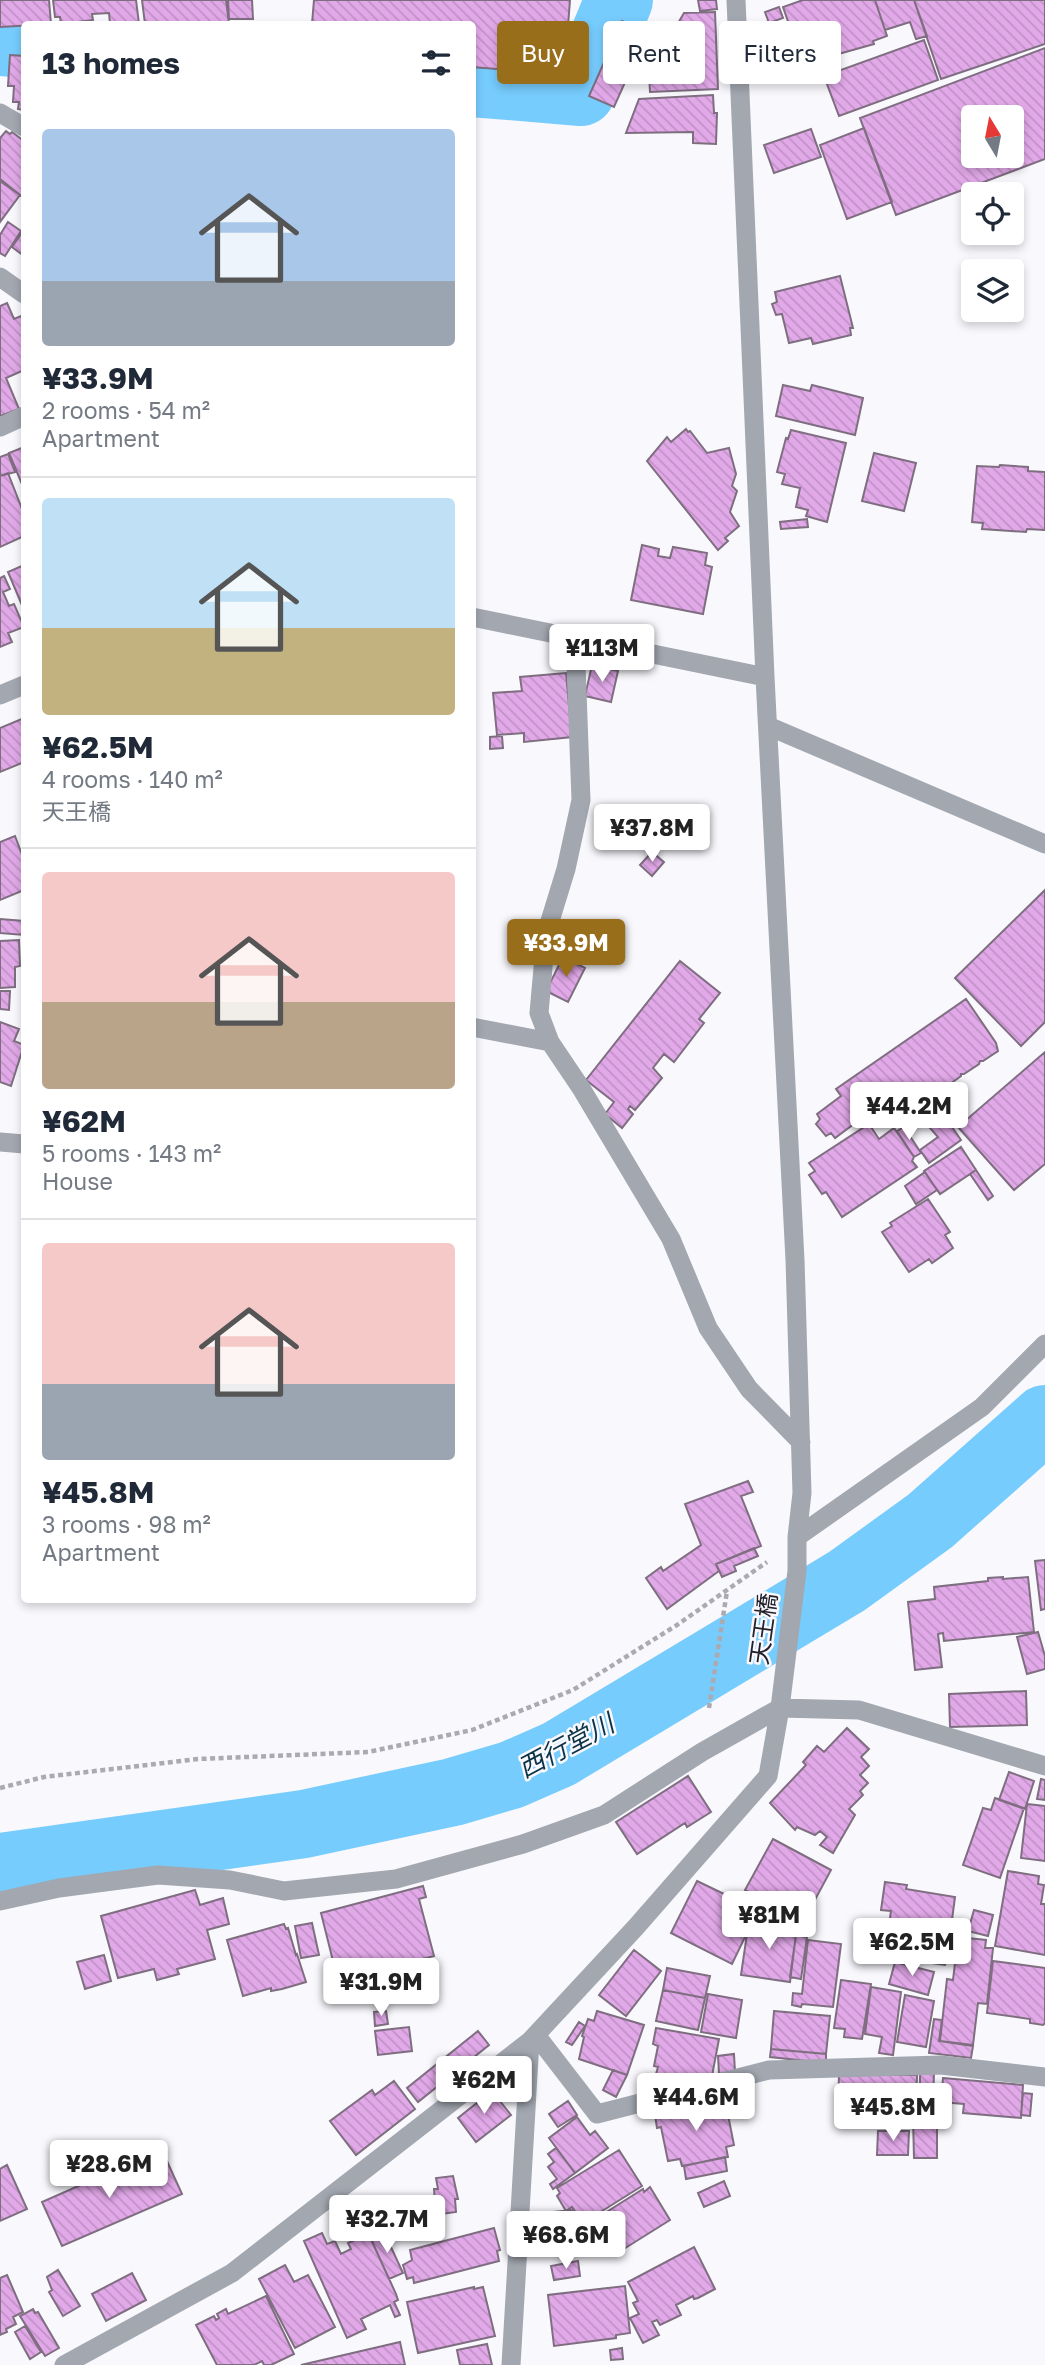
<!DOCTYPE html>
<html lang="en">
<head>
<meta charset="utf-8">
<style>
	body { margin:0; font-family:"Golos Text","Noto Sans JP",sans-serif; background:#f6f6f7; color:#1f2937; height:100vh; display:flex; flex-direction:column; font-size:26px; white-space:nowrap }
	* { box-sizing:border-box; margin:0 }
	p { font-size:23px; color:#747a83 }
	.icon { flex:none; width:38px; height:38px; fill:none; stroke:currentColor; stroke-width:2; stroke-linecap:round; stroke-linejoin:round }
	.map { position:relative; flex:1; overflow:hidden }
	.details { position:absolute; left:21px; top:21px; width:455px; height:1582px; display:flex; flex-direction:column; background:#fff; border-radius:7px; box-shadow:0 4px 10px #0003 }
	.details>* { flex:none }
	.top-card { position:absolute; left:497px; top:21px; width:443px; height:63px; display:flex; gap:14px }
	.needle { width:46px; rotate:350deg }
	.controls { position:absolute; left:961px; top:105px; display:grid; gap:14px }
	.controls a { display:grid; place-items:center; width:63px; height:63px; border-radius:7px; background:#fff; box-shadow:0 4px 10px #0003; font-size:35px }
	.price { position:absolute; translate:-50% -60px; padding:0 16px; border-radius:7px; background:#fff; color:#222; font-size:23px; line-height:46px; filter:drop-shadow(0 2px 4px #0008) }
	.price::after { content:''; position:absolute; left:50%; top:42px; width:21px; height:16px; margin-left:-10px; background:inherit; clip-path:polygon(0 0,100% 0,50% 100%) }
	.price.active { background:#986e1b; color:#fff }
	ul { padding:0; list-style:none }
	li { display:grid; align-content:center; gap:14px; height:371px; padding:0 21px }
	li+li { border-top:2px solid #e0e1e3 }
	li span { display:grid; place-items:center; height:217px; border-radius:7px; color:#555 }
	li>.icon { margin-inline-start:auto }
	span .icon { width:126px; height:126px; fill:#fffc; stroke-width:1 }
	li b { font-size:30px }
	h2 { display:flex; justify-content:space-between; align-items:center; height:84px; padding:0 21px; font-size:30px }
	.pill { padding:0 24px; border-radius:7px; background:#fff; box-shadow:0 4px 10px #0003; font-size:24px; line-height:63px }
	.pill.active { background:#986e1b; color:#fff }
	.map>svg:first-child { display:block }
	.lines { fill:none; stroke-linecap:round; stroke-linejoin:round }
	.river { stroke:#76ccfd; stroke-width:68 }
	.building { fill:url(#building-back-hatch); stroke:#7e6e80; stroke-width:2; fill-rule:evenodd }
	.path { stroke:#acaab1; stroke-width:4.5; stroke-dasharray:5 3.5; stroke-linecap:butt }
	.minor { stroke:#a2a7b0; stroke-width:19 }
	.path-bridge { stroke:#acaab1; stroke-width:4.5; stroke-dasharray:5 3.5; stroke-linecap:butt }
	.labels { text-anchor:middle; stroke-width:5; stroke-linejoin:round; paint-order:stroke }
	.street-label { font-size:24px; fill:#222029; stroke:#f9f8fd }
	.water-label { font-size:26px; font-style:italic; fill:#0d3347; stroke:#f9f8fd }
</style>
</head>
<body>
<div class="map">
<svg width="1045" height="2365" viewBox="0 0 1045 2365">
	<defs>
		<pattern id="building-back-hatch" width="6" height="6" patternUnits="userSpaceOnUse" patternTransform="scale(1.75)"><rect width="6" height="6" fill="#e2a9e9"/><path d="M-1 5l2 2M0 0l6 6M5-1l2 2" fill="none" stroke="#c291c8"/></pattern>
	</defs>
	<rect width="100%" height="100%" fill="#f9f8fd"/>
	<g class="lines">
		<path class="river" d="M0 42 24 44
			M472 83 581 92 619 0
			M0 1867 304 1824 453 1792 511 1775 559 1754 847 1581 930 1521 1045 1419"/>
	</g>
	<path class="building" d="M0 0H49L51 24 0 27Z
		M53 0H136L139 24H110L109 13 92 14 93 20 61 24 60 17H55Z
		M142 0H226L229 24H145Z
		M228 0H252L253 19H229Z
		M314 0H570L568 26 580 27 578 52 565 51 563 74 472 67V24H312Z
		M698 0H716L717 9 700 11Z
		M803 0H875L887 36 873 41 874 44 803 64 783 7Z
		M875 0H914L927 36 916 39 910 22 885 30Z
		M914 0H1045V44L941 79Z
		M779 7 783 18 769 23 765 12Z
		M715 12 718 89 650 92 649 73 684 13Z
		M622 21 647 32 636 56 611 45Z
		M776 30 779 61 766 63 763 31Z
		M924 40 938 80 839 116 824 76Z
		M1045 48V159L896 215 860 118ZM973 117H1012V156H973Z
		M610 49 635 60 614 107 589 96Z
		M10 55 24 56V110L18 109 19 102H13L14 86H8Z
		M713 95 714 113H717L716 144 693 143V132L626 133 639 99Z
		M864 128 892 202 847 219 820 145Z
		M811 129 821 157 774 173 764 145Z
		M6 131 10 134 12 132 24 141V198L0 179V138Z
		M0 181 20 195 0 222Z
		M8 222 21 231 5 256 0 253V235Z
		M24 230V256L12 247Z
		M840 276 853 328H850L851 335 813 344 811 338 789 343 782 314 776 315 772 304 777 302 775 292Z
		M7 303 14 319 21 316 24 325V370L6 378 19 409 0 416V306Z
		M783 385 810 391 812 385 863 398 855 435 776 416Z
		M686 429 688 432 690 431 707 453 729 448 736 474 732 486 737 491 730 512 739 526 725 538 728 541 718 550 647 461 667 437 671 442Z
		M791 430 846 443 827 522 806 516 808 510 796 507 800 488 782 484 785 474 777 472 786 438 788 439Z
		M24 447V489L9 453Z
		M874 453 916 463 904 511 862 501Z
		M8 454 15 472 0 476V457Z
		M1000 465 1028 467V471L1045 472V530L1027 529 1026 532 982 529 983 523 972 522 977 466 999 467Z
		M8 473 24 514V536L0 547V476Z
		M807 519 808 527 781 529 780 522Z
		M642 545 659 549 658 556 670 558 673 547 707 553 705 565 712 567 703 614 631 600Z
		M24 565V610L8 572Z
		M4 576 10 589 3 592 9 606 14 604 24 627 8 633 12 642 0 647V578Z
		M592 665 618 671 611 702 585 696Z
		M566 673 572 737 524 742V733L497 735 493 693 522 691 520 677Z
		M24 718V762L0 772V728Z
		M502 736 503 748 490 749V737Z
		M15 836 24 860V890L0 900V842Z
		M652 852 664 862 652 876 640 865Z
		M1045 890V1022L1021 1046 955 978Z
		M0 919 24 921V935L0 933Z
		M19 940 20 966 15 967V987L0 988V941Z
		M563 957 585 968 568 1002 546 991Z
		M680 961 720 993 699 1019 704 1023 674 1062 664 1054 653 1068 662 1078 635 1110 630 1106 628 1109 633 1114 622 1128 605 1114 614 1102 586 1080Z
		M0 991H10L9 1010 0 1009Z
		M966 999 996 1043 998 1051 983 1061H980L979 1064 964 1074H961V1076L946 1087H943L942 1090 925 1100V1102L909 1113 906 1112V1115L890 1126 886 1121 885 1123 874 1109 835 1138 831 1133 826 1136 816 1124 820 1119 817 1114 841 1096 836 1089Z
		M0 1022 19 1029 14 1041 24 1045 11 1086 0 1082Z
		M1045 1052V1164L1014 1190 958 1127Z
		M945 1117 961 1140 929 1163 920 1150 938 1137 930 1128Z
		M869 1124 879 1139 894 1128 914 1157 912 1161 917 1167 842 1217 826 1192 822 1194 809 1175 815 1171 809 1163Z
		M904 1127 921 1153 914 1157 897 1131Z
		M961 1147 976 1170 940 1194 924 1171Z
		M976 1170 993 1196 988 1200 970 1174Z
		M925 1172 937 1190 916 1204 905 1186Z
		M928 1199 950 1232 945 1235 953 1248 932 1263 929 1259 909 1272 882 1232 892 1226 890 1223Z
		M748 1481 753 1492 741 1496 761 1546 716 1564 719 1571 667 1609 646 1578 661 1567 663 1571 701 1545 685 1504Z
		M754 1548 758 1556 734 1566 736 1571 722 1577 716 1564Z
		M1045 1560V1609L1041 1610 1035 1561Z
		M1003 1577V1579L1028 1577 1034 1632 944 1641 943 1633 938 1634 942 1667 915 1670 908 1602 935 1599 934 1587 988 1581V1578Z
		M1038 1632 1045 1656V1669L1027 1674 1017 1637Z
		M1026 1691 1027 1725 950 1727 949 1694Z
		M847 1728 869 1749 861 1757 869 1766 860 1775 868 1783 860 1791 863 1795 849 1809 855 1815 833 1853 820 1845 827 1837 820 1831 815 1835 797 1827 795 1830 770 1803 806 1765 803 1762 817 1746 824 1752Z
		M1009 1772 1034 1781 1025 1809 999 1800Z
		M688 1776 711 1812 687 1827 685 1823 637 1854 616 1822Z
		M1041 1779 1045 1780V1800L1037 1799Z
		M995 1798 1024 1808 1000 1878 963 1865 983 1808 991 1810Z
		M1027 1804 1045 1806V1861L1021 1858Z
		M773 1839 831 1870 803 1922 745 1890Z
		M1008 1871 1039 1876 1038 1884 1044 1885 1041 1904H1045V1955L995 1946Z
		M697 1881 747 1905 735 1930 746 1935 732 1964 671 1933Z
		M885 1882 907 1885 906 1889 955 1897 950 1935H953L949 1962H946L945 1965 917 1961 920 1945 887 1940 891 1911 881 1910Z
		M423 1886 426 1897 419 1899 434 1956 338 1981 321 1913Z
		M195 1890 200 1905 223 1898 229 1924 207 1930 215 1959 177 1969 179 1974 157 1980 154 1969 118 1978 101 1916Z
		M974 1910 993 1915 988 1936 968 1931Z
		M749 1920 797 1926 790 1982 741 1975Z
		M312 1923 319 1955 301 1958 295 1926Z
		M284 1924 286 1929 288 1928 296 1955 297 1954 306 1982 282 1989 271 1991V1988L243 1996 227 1940Z
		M796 1935 807 1937 801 1979 790 1977Z
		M958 1937 986 1940 985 1948H993L987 2004 978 2003 973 2045 940 2041 947 1979 953 1980Z
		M808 1940 841 1944 833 2007 802 2004 801 2007 792 2005 793 1993 802 1994Z
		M634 1950 661 1971 626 2016 599 1995Z
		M104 1955 111 1981 85 1989 77 1962Z
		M993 1961 1045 1968V2023L1043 2025 1030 2023V2019L987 2013Z
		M895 1962 934 1972 928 1995 889 1984Z
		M667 1968 710 1976 705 1998 663 1990Z
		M841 1980 871 1984 862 2039 844 2037 845 2029 834 2028Z
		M871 1987 901 1992 893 2055 879 2053 882 2037 865 2034Z
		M663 1990 705 1998 698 2030 656 2021Z
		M708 1994 742 2000 736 2038 701 2032Z
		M905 1995 934 2001 926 2047 897 2042Z
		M386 2011 388 2024 375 2026 374 2012Z
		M597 2011 644 2025 627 2075 579 2059 584 2037 582 2036 588 2019 594 2021Z
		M774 2011 830 2016 826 2054 771 2049Z
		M934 2019 942 2020 939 2041 973 2046 971 2058 929 2053Z
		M579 2022 585 2026 572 2045 566 2042Z
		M409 2027 412 2051 378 2055 375 2031Z
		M656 2028 719 2039 712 2076 704 2075 703 2082 656 2074 658 2067 654 2066 658 2046 653 2044Z
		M478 2031 489 2045 418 2102 407 2088Z
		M771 2049 826 2054V2063L770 2057Z
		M734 2054 735 2072 719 2074 718 2056Z
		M613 2070 627 2075 616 2097 603 2090Z
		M920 2073H934L933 2102H920Z
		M839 2074 917 2075 916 2115H913V2125L903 2124V2118L847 2117V2110H838Z
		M666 2078 670 2092 643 2099 639 2086Z
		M943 2078 1023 2085 1021 2118 963 2113 964 2104 941 2102Z
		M394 2081 415 2109 356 2155 330 2121 372 2090 375 2095Z
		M492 2091 511 2115 476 2142 458 2118Z
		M1023 2093 1032 2094 1030 2116 1021 2115Z
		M713 2100 716 2112 727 2110 734 2145 726 2147 728 2157 682 2166 680 2159 668 2161 661 2127 657 2128 655 2115 666 2113V2110Z
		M568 2101 577 2115 558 2127 549 2114Z
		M577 2117 590 2135 595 2131 608 2148 575 2173 549 2138Z
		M937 2117V2158H914L913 2118Z
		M878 2131H909L908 2155H877Z
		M556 2148 575 2173 553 2189 550 2184 557 2179 548 2167 554 2162 548 2154Z
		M619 2150 642 2186 583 2223 572 2207 566 2211 557 2196 560 2193 557 2188Z
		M725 2157 727 2171 686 2179 684 2166Z
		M166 2159 182 2194 62 2246 42 2202 92 2180 89 2173 112 2163 115 2170 122 2167 127 2177Z
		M7 2165 27 2209 0 2221V2169Z
		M453 2176 458 2199H455L456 2212 441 2214 440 2200 435 2201 434 2189H438L436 2178Z
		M724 2181 730 2196 704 2207 698 2193Z
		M650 2187 670 2220 619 2252 597 2218 643 2189 644 2192Z
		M572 2210 573 2224 545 2226 544 2213Z
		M494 2228 500 2250 497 2251 499 2261 414 2283 413 2277 407 2279 403 2265 412 2260 410 2250Z
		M384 2232 403 2273 389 2279 370 2237Z
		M322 2233 327 2244 335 2241 341 2254 351 2249 348 2243 364 2236 365 2240 370 2237 396 2294 398 2300 394 2302 400 2315 395 2317 390 2305 361 2319 366 2329 347 2338 304 2241Z
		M694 2247 715 2289 698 2298 694 2299 693 2296 676 2305 681 2315 660 2325 657 2320 652 2322 659 2335 643 2343 630 2318 639 2314 633 2303 638 2301 628 2282Z
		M578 2261 580 2276 554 2280 551 2266Z
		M285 2265 294 2282 308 2275 335 2327 295 2348 259 2279Z
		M58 2270 80 2306 63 2316 49 2292 52 2290 47 2277Z
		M132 2273 146 2300 106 2321 92 2294Z
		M7 2275 23 2312 13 2317 16 2324 6 2329 7 2332 0 2335V2278Z
		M625 2286 630 2333 616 2335V2338L554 2346 548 2295Z
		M474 2287V2289L483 2287 495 2336 418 2353 407 2302Z
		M266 2296 294 2354 271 2365H264L262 2361 254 2365H217L196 2325 214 2316 216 2320 219 2318 217 2314 226 2309 228 2314Z
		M33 2309 35 2313 38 2312 59 2348 45 2356 20 2316Z
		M25 2326 41 2352 30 2359 15 2332Z
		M400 2342 405 2365H301Z
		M487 2344 492 2365H460L457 2350Z
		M622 2348 623 2359 611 2360 610 2350Z"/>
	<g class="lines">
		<path class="path" d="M0 1788 44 1777 198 1759 368 1752 472 1730 573 1690 677 1625 767 1562"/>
		<path class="minor" d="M0 113 24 127
			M0 277 24 294
			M0 427 24 416
			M472 617 765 677
			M575 637 581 800 566 869 546 934 539 1013 550 1042 581 1088 671 1239 708 1328 749 1389 801 1442
			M0 695 24 685
			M768 726 1045 844
			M472 1027 550 1042
			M0 1142 24 1144
			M797 1537 982 1407 1045 1344
			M0 1901 59 1888 158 1875 230 1880 284 1891 396 1879 523 1844 604 1815 702 1752 780 1708 859 1710 1045 1766
			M536 2035 597 2114 769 2070 941 2065 1045 2077
			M64 2365 232 2273 530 2041 636 1927 768 1776 780 1708 797 1571V1537L802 1493 795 1260 765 677 736 0
			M511 2365 530 2041"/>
		<path class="path-bridge" d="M709 1708 727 1591"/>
	</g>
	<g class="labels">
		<g class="street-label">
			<text transform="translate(764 1629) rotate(-82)" y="8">天王橋</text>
		</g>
		<g class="water-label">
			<text transform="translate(566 1746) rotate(-28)" y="9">西行堂川</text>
		</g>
	</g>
</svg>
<div class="controls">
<a><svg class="needle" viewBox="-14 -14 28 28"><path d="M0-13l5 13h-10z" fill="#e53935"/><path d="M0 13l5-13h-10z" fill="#747a83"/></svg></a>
<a><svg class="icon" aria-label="locate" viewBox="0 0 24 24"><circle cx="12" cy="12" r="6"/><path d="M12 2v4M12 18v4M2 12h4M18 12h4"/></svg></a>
<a><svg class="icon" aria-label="layers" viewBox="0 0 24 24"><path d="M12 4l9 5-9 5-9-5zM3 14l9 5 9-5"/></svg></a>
</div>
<b class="price" style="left:602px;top:684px">¥113M</b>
<b class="price" style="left:652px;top:864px">¥37.8M</b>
<b class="price active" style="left:566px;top:979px">¥33.9M</b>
<b class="price" style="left:909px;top:1142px">¥44.2M</b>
<b class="price" style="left:769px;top:1951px">¥81M</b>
<b class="price" style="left:912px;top:1978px">¥62.5M</b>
<b class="price" style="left:381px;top:2018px">¥31.9M</b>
<b class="price" style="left:484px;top:2116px">¥62M</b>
<b class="price" style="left:696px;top:2133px">¥44.6M</b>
<b class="price" style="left:893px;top:2143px">¥45.8M</b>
<b class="price" style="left:109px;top:2200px">¥28.6M</b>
<b class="price" style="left:387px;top:2255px">¥32.7M</b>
<b class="price" style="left:566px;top:2271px">¥68.6M</b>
<div class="top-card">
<a class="pill active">Buy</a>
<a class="pill">Rent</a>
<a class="pill">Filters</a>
</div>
<section class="details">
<h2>13 homes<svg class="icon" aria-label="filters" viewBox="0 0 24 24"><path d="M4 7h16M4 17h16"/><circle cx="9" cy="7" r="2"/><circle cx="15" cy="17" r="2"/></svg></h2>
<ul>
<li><span style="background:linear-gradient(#a9c7e8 70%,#9aa5b1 0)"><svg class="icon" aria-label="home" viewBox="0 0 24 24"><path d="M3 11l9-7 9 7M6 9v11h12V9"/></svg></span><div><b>¥33.9M</b><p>2 rooms · 54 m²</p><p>Apartment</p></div></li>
<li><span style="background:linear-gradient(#bfe0f5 60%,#c2b280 0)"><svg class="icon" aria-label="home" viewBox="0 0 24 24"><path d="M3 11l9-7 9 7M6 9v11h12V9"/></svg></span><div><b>¥62.5M</b><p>4 rooms · 140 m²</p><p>天王橋</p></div></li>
<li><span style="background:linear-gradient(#f6c9c9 60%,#b9a48a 0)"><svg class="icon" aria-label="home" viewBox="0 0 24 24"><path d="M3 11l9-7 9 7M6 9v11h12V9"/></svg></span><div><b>¥62M</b><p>5 rooms · 143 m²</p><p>House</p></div></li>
<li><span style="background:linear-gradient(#f6c9c9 65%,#9aa5b1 0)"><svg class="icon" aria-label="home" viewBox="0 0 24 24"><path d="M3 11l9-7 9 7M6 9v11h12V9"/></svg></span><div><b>¥45.8M</b><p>3 rooms · 98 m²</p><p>Apartment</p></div></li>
</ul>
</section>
</div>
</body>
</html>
